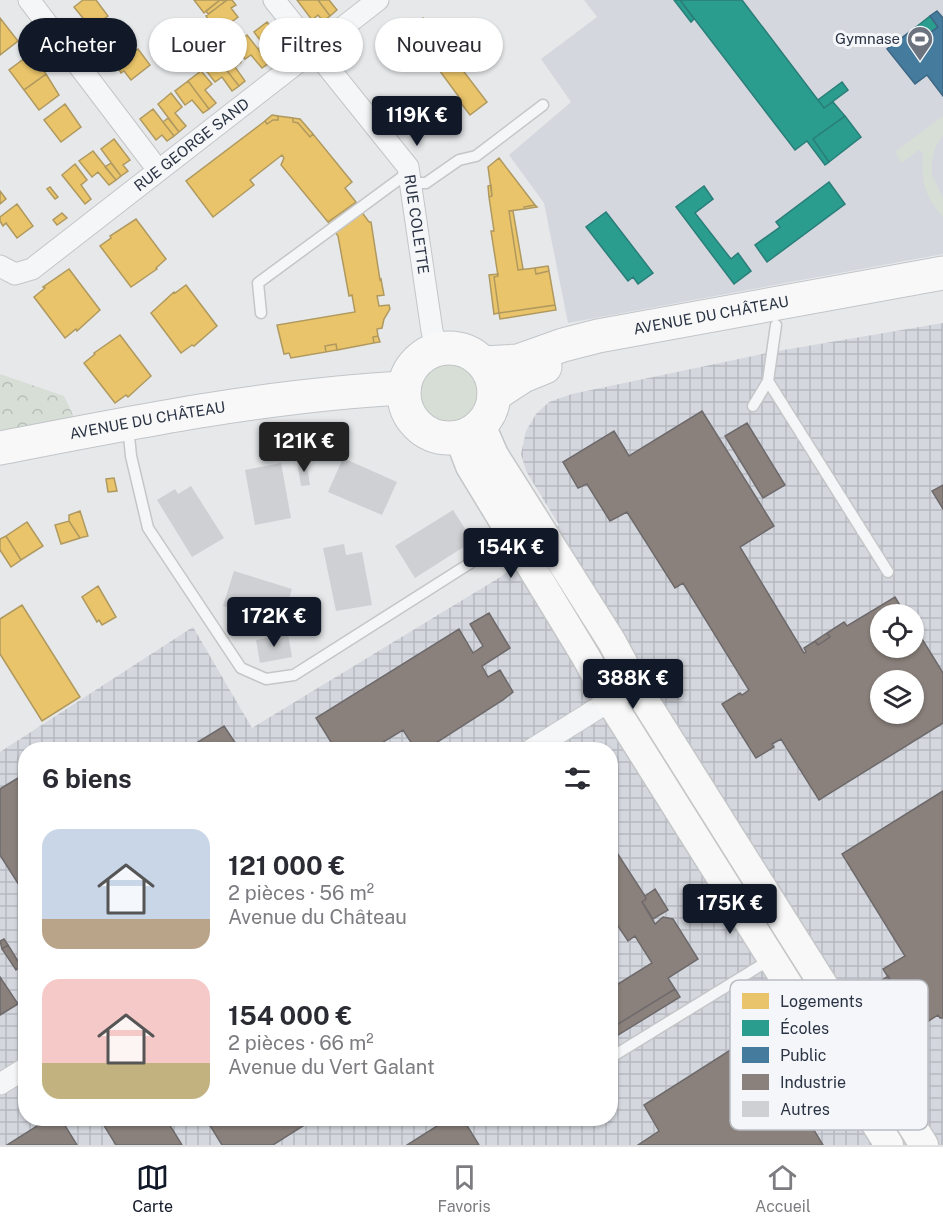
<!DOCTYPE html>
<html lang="fr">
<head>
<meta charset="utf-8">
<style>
	body { margin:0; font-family:"Public Sans",sans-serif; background:#f2f2f3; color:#2b2b33; height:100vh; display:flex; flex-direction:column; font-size:22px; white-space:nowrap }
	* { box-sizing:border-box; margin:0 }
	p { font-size:20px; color:#7c7c81 }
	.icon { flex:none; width:33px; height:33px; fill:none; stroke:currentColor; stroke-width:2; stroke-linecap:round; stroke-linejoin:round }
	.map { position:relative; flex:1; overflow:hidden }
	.sheet { position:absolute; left:18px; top:742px; width:600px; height:384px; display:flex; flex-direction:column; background:#fff; border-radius:24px; box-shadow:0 2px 4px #0004 }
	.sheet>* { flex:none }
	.guide { position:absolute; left:18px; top:18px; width:600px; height:54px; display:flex; gap:12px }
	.tools { position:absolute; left:870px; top:604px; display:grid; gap:12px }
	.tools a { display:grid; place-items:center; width:54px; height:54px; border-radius:50%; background:#fff; box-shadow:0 2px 4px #0004; font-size:30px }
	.price { position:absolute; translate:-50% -51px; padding:0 14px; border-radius:6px; background:#111827; color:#fff; font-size:20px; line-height:39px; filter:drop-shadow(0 2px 3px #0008) }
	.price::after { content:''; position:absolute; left:50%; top:36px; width:18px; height:14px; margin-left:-9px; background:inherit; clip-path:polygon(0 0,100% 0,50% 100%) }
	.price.active { background:#222; color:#fff }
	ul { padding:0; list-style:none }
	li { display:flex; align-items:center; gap:18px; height:150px; padding:0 24px }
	li span { display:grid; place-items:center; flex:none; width:168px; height:120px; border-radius:18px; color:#555 }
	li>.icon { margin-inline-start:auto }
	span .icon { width:72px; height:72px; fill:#fffc; stroke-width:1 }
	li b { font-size:26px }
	h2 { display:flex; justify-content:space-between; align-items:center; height:72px; padding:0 24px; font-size:26px }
	.pill { padding:0 21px; border-radius:27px; background:#fff; box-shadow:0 2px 4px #0004; font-size:21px; line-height:54px }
	.pill.active { background:#111827; color:#fff }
	.dock { display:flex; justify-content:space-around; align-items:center; height:84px; border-top:2px solid #e1e1e2; background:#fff; font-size:16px; color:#7c7c81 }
	.dock a { display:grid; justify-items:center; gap:3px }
	.dock .active { color:#111827 }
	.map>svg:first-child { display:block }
	.built { fill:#d4d7dd }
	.industrial { fill:url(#industrial-grid); fill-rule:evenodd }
	.grass { fill:#d6ded6 }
	.forest { fill:url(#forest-crowns) }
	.homes { fill:#e9c46a; stroke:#b0995f; stroke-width:1.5 }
	.schools { fill:#2a9d8f; stroke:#2a7e79; stroke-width:1.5 }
	.public { fill:#457b9d; stroke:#3d6683; stroke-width:1.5 }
	.industry { fill:#8a817c; stroke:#6e6a6c; stroke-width:1.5; fill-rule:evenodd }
	.building { fill:#ced0d3 }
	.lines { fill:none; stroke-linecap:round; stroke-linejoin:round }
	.lane-casing { stroke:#c4c6c8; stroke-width:13 }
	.street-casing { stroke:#c4c6c8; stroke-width:23 }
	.secondary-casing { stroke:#c4c6c8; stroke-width:31 }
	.primary-casing { stroke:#c2c5c8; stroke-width:35 }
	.lane { stroke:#f5f6f7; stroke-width:10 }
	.street { stroke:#f5f6f7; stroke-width:21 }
	.secondary { stroke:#f8f8f8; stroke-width:28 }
	.primary { stroke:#f8f8f8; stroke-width:33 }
	.labels { text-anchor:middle; stroke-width:6; stroke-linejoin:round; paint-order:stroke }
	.poi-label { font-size:15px; fill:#2b3445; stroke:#f4f6f9; text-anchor:end }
	.street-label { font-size:15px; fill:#2b3445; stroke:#f4f6f9 }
	.key { fill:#f4f6f9; stroke:#b8bcc3; stroke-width:1.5 }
	.key-label { font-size:16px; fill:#2b3445 }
</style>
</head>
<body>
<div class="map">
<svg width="943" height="1145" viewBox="0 0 943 1145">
	<defs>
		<pattern id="industrial-grid" width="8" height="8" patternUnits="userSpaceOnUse" patternTransform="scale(1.5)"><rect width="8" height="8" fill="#d4d7dd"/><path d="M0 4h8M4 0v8" fill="none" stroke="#b6b9bf"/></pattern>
		<pattern id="forest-crowns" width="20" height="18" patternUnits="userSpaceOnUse" patternTransform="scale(1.5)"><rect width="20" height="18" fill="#d6ded6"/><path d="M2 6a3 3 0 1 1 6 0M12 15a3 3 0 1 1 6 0" fill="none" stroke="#b8bfb9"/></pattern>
	</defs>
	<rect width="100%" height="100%" fill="#e6e8ea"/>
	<path class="built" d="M584 0H943V254L568 323 544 203 509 155 571 102 541 59 597 17Z"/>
	<path class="industrial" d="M943 323V1145H0V752L193 627 252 728 502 576 559 525 526 471 521 454 526 431 536 414 549 402 572 394 772 352ZM880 615H914V648H880ZM880 681H914V714H880ZM26 750H610V1119H26Z"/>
	<path class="grass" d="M943 116V135L935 148 932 162V174L943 198V217C924 195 921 182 923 154L919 150 901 163 895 152Z
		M417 392a32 32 0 1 1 64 0a32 32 0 1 1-64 0Z"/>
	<path class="forest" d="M0 374 64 396 74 417 0 433Z"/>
	<path class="homes" d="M83 0H96L108 16 91 28 74 7Z
		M194 0H220L204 13Z
		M220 0 226 1 208 14 206 11Z
		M232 0 236 5 231 8 238 17 218 32 206 16 227 0Z
		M297 0H318L330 16 323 21 318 15 312 20Z
		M318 0H329L337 10 330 16Z
		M0 18 18 41 0 55Z
		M423 18 487 102 470 115 457 98 459 97 423 48 421 49 407 30Z
		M267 22 282 42 276 47 281 53 274 59 254 32Z
		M111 24 133 52 118 63 114 57 111 59 94 37Z
		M247 35 269 63 262 68 251 55 245 59 234 45Z
		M264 45 274 59 269 63 258 49Z
		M231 48 241 62 235 67 245 81 239 86 217 58Z
		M138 49 150 65 131 80 124 71 121 73 116 65Z
		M29 55 38 67 40 65 46 74 24 90 9 70Z
		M217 58 239 86 232 91 222 77 215 82 204 68Z
		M201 71 212 84 205 90 216 103 209 109 188 81Z
		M46 74 59 95 39 110 24 90Z
		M188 81 209 109 203 113 192 100 185 105 175 91Z
		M171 93 182 107 175 113 186 126 179 132 158 104Z
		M65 104 81 127 61 142 44 120Z
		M153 109 174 136 167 141 162 135 156 140 140 119Z
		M272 115 278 116V120H273L267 124 265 121Z
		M278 116 293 118V122L298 123 310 137 313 134 352 182 345 188 356 202 328 222 281 165 284 158 282 155 250 180 254 185 213 217 186 181 265 121 267 124 273 120H278Z
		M168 118 179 132 174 136 163 122Z
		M293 118 300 119 313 134 310 137 298 123 293 122Z
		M114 139 130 160 123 165 128 171 121 176 101 149Z
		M93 151 116 180 109 185 98 172 92 177 79 161Z
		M499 158 535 205 524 207 525 209 509 211 518 270 535 268 536 274 549 271 555 305 499 313 494 277 498 276 491 231H494L489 197 492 196 488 167Z
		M111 163 121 176 116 180 105 167Z
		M75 164 87 180 81 185 91 199 85 204 62 175Z
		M491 185 492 196 489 197 488 186Z
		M50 187 58 197 55 199 47 189Z
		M0 191 6 199 0 204Z
		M355 203 369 222H371L380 280 381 279 384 295 377 296 379 306 389 305 390 309 384 319 382 328 377 329 378 336 373 337 374 343 337 350 336 344 330 345 325 346 326 352 291 358 289 353 284 354 277 325 355 312 352 295 349 296 338 236 328 222Z
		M17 204 33 226 17 238 6 223 3 226 0 221V217Z
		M535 205 537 207 525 209 524 207Z
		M509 211H513L523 269 518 270Z
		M62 213 67 218 57 225 53 220Z
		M136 219 166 259 156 268 157 269 131 287 100 246 111 238 110 236Z
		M548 266 549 271 536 274 535 268Z
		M69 269 100 310 77 331 76 329 65 338 34 297 45 288 43 287Z
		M498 274V276L494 277 499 313 494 314 489 275Z
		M186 285 217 326 194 346 192 345 181 353 151 313 174 292 175 293Z
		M555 305 556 310 500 319 499 313Z
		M120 335 151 376 128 397 126 395 115 403 84 363 95 354 94 353Z
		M378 336 380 342 374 343 373 337Z
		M336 344 337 350 326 352 325 346Z
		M114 478 117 491 108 492 106 479Z
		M80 511 88 536 80 538 69 521V515Z
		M69 521 80 538 61 544 55 525Z
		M27 522 43 546 21 560 6 536Z
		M6 536 21 560 11 567 0 550V539Z
		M98 586 116 617 102 625 99 620 97 622 82 597Z
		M22 605 80 697 42 721 0 654V619Z"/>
	<path class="schools" d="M674 0H680L694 19 691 22Z
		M680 0H742L824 108 833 102 845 116 813 139 829 162 825 165 807 141 795 150Z
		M930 16 938 27 924 37 916 27Z
		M842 82 848 90 824 108 818 100Z
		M845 116 861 137 829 162 813 139Z
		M829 182 845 204 767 262 755 245 780 227 776 222Z
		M704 186 713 199 695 213 731 259 738 253 751 271 734 284 676 207Z
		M606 212 653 273 638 284 633 277 628 281 586 227Z"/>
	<path class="public" d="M937 11 943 18V96L927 75 915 84 887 49 916 27 924 37 938 27 930 16Z"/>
	<path class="industry" d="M702 411 774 526 740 547 804 653 806 652 804 648 815 641 818 645 830 637 827 633 844 622 847 626 895 597 906 615H880V648H914V626L943 673V723L819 800 781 739 772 744 774 747 756 758 722 704 740 693 742 695 749 690 683 583 675 588 627 512 610 521 587 484 578 488 563 462 614 431 629 456ZM880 681H914V714H880Z
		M747 423 785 485 763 498 725 436Z
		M943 485V509L932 491Z
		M489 613 510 648 482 666 488 677 500 670 513 692 503 700 425 750H416L403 730 370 750H336L316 718 459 629 473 653 483 646 470 624Z
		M827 633 830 637 818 645 815 641Z
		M224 726 240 750H185Z
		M26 773V896L0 855V789Z
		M943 791V1018H940L938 1015 919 1027 883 969 905 956 842 854Z
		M610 842 645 896 646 899 642 902 655 924 663 917 673 919 698 959 668 978 675 989 610 1029V989L652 963 635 936 628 941 610 914Z
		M655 889 668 910 653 919 642 902 646 899 645 896Z
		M4 939 8 945 2 949 0 941Z
		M8 945 21 966 16 970 2 949Z
		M888 976 895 988 889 992 882 980Z
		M0 977 18 1004 0 1015Z
		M675 989 680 997 610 1040V1029Z
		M754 1035 795 1101 800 1098 810 1114 806 1117 823 1145H638L659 1131 644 1105Z
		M48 1119H61L77 1145H7Z
		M100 1119H166L182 1145H116Z
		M206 1119H314L273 1145H222Z
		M448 1119H463L479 1145H407Z"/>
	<path class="building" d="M343 458 397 482 382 515 328 492Z
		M306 459 310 485 301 486 297 461Z
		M281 463 291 518 255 525 245 470Z
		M191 486 224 538 192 557 157 500 175 489 178 494Z
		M453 510 473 541 415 578 395 546Z
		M344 544 346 555 362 552 372 605 336 611 323 548Z
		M234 571 292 589 281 624 223 606Z
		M288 634 292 657 260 663 256 640Z"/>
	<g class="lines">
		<g class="lane-casing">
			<path id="lane" d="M411 183H426L459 160 476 156 543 105
				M261 313 258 283 409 172
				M768 381 888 572
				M753 406 768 381 776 325
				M128 426 131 456 148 528 241 668 266 679 294 675 513 536
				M610 1058 771 959"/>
		</g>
		<g class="street-casing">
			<g id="street">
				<path d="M29 0 158 170"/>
				<path id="s1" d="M274 0 408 167 432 331 437 350"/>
				<path id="s2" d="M0 266 15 274 32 269 378 0"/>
				<path d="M531 750 635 685"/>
				<path d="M0 1084 26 1068"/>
			</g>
		</g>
		<g class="secondary-casing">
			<path id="secondary" d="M481 425 494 455 612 642 635 685 924 1145
				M459 437 470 466 586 657 610 701 889 1145"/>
		</g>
		<g class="primary-casing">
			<g id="primary">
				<circle cx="449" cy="393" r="45"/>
				<path id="s3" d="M483 363 518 361 563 345 598 336 943 273"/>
				<path d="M494 395 523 376 545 367"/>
				<path id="s4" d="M0 448C133 422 268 395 404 388"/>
			</g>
		</g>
		<use href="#lane" class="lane"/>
		<use href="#street" class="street"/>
		<use href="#secondary" class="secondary"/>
		<use href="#primary" class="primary"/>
	</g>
	<defs>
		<g id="stadium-pin" transform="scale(1.35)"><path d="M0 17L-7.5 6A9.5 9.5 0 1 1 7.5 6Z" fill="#6c737f" stroke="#f4f6f9"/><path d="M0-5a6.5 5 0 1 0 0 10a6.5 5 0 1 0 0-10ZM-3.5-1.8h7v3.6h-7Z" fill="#fff"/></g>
	</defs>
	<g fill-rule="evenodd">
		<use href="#stadium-pin" x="920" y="39"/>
	</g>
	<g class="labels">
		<g class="poi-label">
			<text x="900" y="44">Gymnase</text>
		</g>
		<g class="street-label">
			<text dy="5" stroke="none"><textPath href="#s2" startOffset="237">RUE GEORGE SAND</textPath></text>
			<text dy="5" stroke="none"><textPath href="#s1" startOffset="272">RUE COLETTE</textPath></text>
			<text dy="5" stroke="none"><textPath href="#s3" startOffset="234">AVENUE DU CHÂTEAU</textPath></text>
			<text dy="5" stroke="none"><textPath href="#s4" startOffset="150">AVENUE DU CHÂTEAU</textPath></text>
		</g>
	</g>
	<rect x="730" y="980" width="198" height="150" rx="9" class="key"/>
	<rect x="742" y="993" width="27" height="16" fill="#e9c46a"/>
	<rect x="742" y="1020" width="27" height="16" fill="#2a9d8f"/>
	<rect x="742" y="1047" width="27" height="16" fill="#457b9d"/>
	<rect x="742" y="1074" width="27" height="16" fill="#8a817c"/>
	<rect x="742" y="1101" width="27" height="16" fill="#ced0d3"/>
	<g class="key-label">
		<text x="780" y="1007">Logements</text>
		<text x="780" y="1034">Écoles</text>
		<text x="780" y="1061">Public</text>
		<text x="780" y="1088">Industrie</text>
		<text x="780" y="1115">Autres</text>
	</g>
</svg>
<div class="tools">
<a><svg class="icon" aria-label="locate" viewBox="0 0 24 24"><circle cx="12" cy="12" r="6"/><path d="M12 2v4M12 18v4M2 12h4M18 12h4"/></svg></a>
<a><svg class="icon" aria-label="layers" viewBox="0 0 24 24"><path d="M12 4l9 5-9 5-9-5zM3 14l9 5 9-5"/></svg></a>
</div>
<b class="price" style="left:417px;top:147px">119K €</b>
<b class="price active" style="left:304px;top:473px">121K €</b>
<b class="price" style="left:511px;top:579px">154K €</b>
<b class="price" style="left:274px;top:648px">172K €</b>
<b class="price" style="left:633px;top:710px">388K €</b>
<b class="price" style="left:730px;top:935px">175K €</b>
<div class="guide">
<a class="pill active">Acheter</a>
<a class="pill">Louer</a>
<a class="pill">Filtres</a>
<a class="pill">Nouveau</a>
</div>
<section class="sheet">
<h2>6 biens<svg class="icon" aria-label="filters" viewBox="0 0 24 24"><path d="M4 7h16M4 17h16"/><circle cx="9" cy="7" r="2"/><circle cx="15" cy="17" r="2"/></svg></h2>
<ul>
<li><span style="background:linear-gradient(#c9d6e8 75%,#b9a48a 0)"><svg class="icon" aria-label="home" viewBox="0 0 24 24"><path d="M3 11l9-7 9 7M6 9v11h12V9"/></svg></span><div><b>121 000 €</b><p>2 pièces · 56 m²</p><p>Avenue du Château</p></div></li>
<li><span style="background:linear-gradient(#f6c9c9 70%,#c2b280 0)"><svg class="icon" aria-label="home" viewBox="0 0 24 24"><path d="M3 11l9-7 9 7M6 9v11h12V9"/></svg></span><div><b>154 000 €</b><p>2 pièces · 66 m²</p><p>Avenue du Vert Galant</p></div></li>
</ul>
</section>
</div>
<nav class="dock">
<a class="active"><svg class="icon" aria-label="map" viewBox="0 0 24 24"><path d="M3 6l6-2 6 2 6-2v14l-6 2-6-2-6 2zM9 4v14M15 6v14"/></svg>Carte</a>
<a><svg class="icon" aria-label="saved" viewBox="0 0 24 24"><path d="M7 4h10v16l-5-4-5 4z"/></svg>Favoris</a>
<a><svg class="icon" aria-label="home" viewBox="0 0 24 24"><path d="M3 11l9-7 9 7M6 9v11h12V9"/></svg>Accueil</a>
</nav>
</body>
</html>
